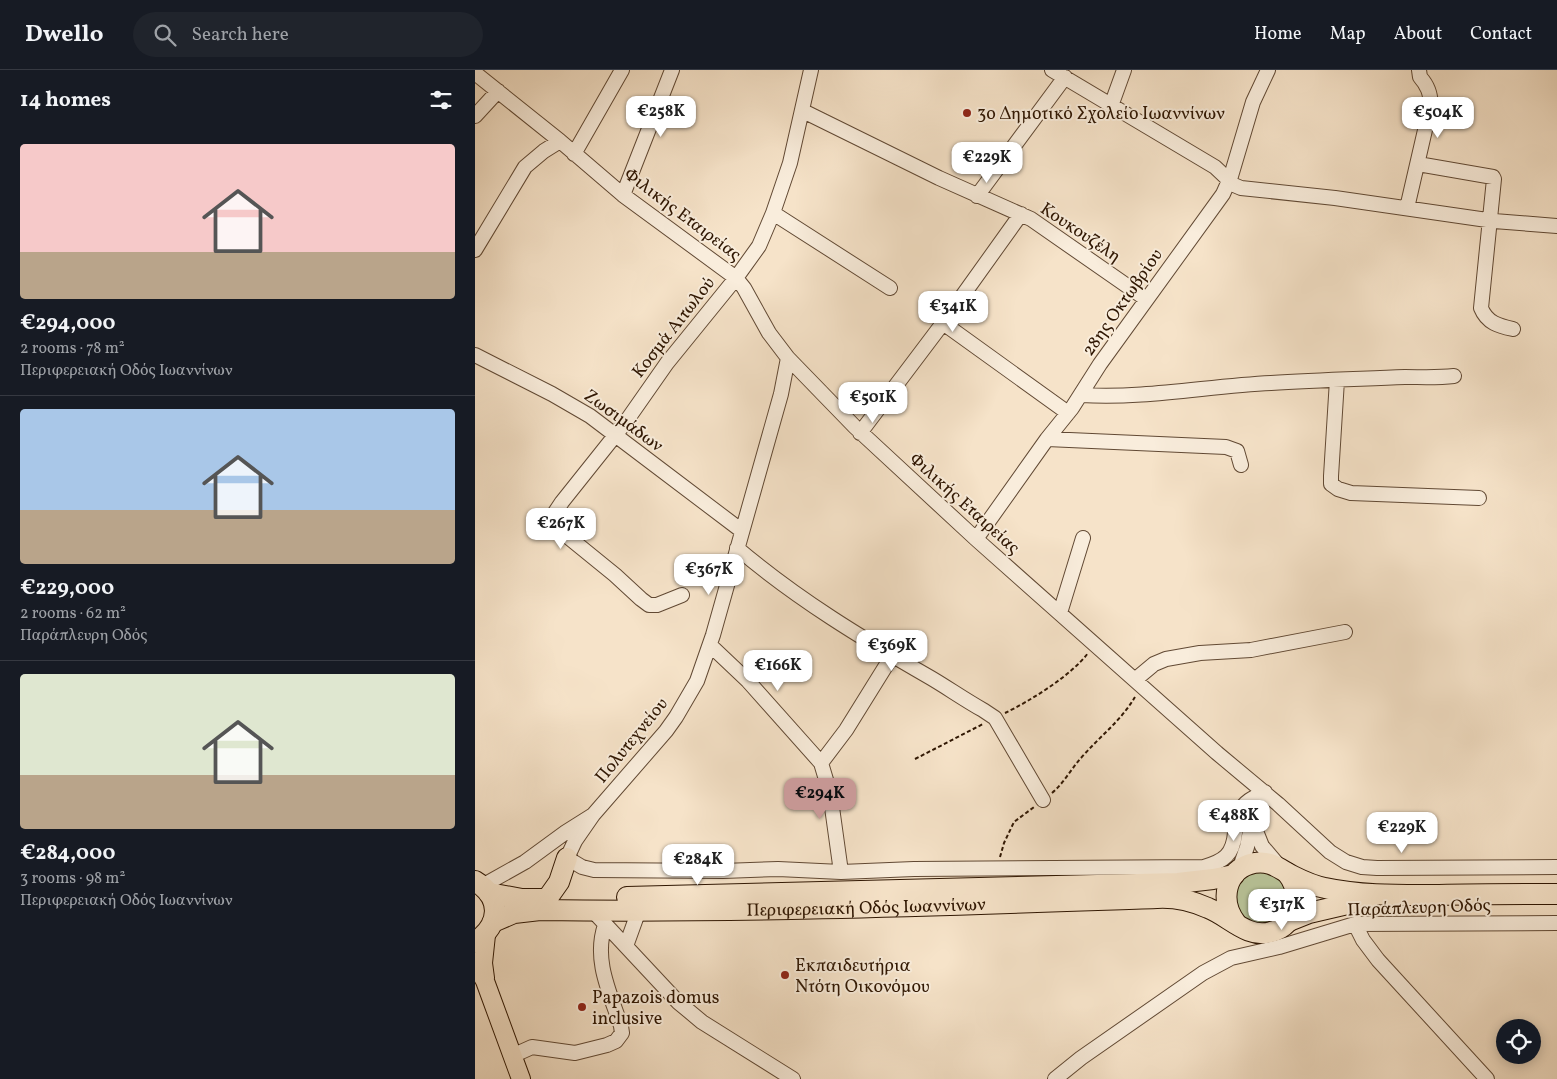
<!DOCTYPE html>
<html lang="en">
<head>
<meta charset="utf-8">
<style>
	body { margin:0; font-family:Vollkorn,serif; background:#20242c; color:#f1f3f6; height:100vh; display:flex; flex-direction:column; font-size:19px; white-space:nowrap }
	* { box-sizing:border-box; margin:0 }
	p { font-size:16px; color:#9ea1a6 }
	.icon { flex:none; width:28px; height:28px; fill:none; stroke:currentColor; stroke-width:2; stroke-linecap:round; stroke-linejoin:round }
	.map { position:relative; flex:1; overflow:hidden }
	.panel { display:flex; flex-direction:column; background:#171b24; width:475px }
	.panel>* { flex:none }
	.fabs { position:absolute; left:1021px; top:949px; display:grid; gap:10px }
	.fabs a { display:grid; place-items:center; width:45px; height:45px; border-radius:50%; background:#171b24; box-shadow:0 2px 12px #0003; font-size:25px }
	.price { position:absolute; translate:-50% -42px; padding:0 11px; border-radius:10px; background:#fff; color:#222; font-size:16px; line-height:32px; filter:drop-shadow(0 1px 2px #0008) }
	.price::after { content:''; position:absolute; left:50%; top:30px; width:15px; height:11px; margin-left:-8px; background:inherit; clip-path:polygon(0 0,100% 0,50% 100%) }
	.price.active { background:#c59692; color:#111 }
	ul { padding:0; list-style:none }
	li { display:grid; align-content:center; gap:10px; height:265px; padding:0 20px }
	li+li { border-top:1px solid #363941 }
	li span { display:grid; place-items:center; height:155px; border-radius:5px; color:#555 }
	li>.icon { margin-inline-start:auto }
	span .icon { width:90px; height:90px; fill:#fffc; stroke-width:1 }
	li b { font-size:21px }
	h2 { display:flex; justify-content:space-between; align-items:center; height:60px; padding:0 20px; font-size:21px }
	header { display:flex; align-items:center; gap:30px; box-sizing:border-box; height:70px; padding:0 25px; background:#171b24; border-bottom:1px solid #363941 }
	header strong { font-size:24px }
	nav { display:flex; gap:28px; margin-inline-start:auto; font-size:18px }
	.search { width:350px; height:45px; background:#20242c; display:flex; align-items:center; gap:12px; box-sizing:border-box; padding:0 18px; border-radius:28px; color:#9ea1a6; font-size:19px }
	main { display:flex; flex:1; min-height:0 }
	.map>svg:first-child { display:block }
	.green { fill:#b9c499; stroke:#746d4e }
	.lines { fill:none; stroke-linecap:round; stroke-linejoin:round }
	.minor-casing { stroke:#614934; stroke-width:16 }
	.major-casing { stroke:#2f1602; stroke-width:20 }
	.highway-casing { stroke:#2f1602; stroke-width:22 }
	.path { stroke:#2f1602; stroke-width:2; stroke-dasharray:4 2.5; stroke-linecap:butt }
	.minor { stroke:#f9eddc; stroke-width:14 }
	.major { stroke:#f6e3c9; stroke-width:18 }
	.highway { stroke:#f6e3c9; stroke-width:20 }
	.poi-dot { fill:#8f2418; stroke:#f9eddc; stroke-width:2 }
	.labels { text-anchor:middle; stroke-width:4; stroke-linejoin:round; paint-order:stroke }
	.poi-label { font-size:18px; fill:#2f1602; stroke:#f9eddc; text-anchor:start }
	.street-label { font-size:18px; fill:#2f1602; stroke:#f9eddc }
</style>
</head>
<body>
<header>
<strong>Dwello</strong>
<div class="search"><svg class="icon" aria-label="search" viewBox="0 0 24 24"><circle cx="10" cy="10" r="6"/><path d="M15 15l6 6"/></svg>Search here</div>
<nav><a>Home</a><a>Map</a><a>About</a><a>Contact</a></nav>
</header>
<main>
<section class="panel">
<h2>14 homes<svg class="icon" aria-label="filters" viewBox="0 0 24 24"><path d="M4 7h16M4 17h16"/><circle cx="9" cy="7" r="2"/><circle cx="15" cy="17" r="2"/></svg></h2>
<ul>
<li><span style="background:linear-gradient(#f6c9c9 70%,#b9a48a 0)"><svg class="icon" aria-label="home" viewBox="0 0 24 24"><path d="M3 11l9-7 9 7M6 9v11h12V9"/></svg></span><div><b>€294,000</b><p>2 rooms · 78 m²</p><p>Περιφερειακή Οδός Ιωαννίνων</p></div></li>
<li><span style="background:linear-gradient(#a9c7e8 65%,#b9a48a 0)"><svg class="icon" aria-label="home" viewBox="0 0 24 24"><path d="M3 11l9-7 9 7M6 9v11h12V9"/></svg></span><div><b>€229,000</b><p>2 rooms · 62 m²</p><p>Παράπλευρη Οδός</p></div></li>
<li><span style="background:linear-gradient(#dfe7d0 65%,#b9a48a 0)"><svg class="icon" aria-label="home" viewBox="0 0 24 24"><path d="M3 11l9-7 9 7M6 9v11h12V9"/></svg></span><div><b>€284,000</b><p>3 rooms · 98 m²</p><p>Περιφερειακή Οδός Ιωαννίνων</p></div></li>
</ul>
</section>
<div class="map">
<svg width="1082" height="1009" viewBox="0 0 1082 1009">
	<rect width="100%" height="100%" fill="#f6e3c9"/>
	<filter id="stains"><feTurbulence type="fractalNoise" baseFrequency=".004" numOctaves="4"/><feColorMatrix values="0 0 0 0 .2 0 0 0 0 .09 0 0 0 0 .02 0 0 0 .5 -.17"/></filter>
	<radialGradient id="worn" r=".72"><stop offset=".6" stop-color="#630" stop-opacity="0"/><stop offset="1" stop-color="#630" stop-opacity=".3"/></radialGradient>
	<path class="green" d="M787 799 806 808 815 834 798 855 770 854 756 831 767 806Z"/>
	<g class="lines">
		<g class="minor-casing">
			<path id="minor" d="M577 0 740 97 759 115 766 118 860 128 1019 151 1082 156
				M0 3 85 71 148 125 261 208 269 218 294 263 313 288 380 357 501 469 742 683 803 734 855 782 871 792 887 797 902 798 1082 797
				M636 36 649 0
				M328 41 464 108 556 149 671 229
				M0 46 23 21
				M99 84 147 0
				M943 94 1018 107 1019 109 1006 238C1012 253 1024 256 1038 259
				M148 125 197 0
				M502 126 590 7
				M932 138 956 34C955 23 953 16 945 7L944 0
				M298 143 415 218
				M0 180 50 97 69 81 85 71
				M468 253 593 343
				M0 285 77 324 115 346 267 461
				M862 310 856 406V414L863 419 876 423 1004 428
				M606 325C670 329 733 316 796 313 841 310 885 309 930 307 946 307 962 308 979 306
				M385 363 468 253 546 144
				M572 369 751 377 762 381 766 395
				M501 469 572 369 597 338 625 294 748 124 756 106 778 32 793 0
				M262 478C322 529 388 569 456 608 473 618 490 630 508 640L520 648 568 730
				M207 525 182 535H174L166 529 140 505 92 466 84 456 79 449V444L87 432 150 353 192 293 261 208 284 176 298 143 315 93 336 0
				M585 543 608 468
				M235 575 273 611 346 693 355 723 366 802
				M661 609 679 594 691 589 725 583 776 580 870 562
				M346 693 371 660 417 586
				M118 745 100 771 92 788 107 797 119 800 248 801 303 799 366 802 439 799 729 797C749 791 758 785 760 763 761 757 761 749 763 744 768 732 779 727 790 722
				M777 751 787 776 804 796
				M764 800 772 777 779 740 789 722
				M7 816 50 792 91 762 118 745 191 661 201 647 222 611 238 565 306 324 313 288
				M117 840 203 932 227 952 318 1009
				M880 854 888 870 903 890 1012 1009
				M151 876 164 840
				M37 986 57 977 100 983 132 975 141 971 147 963 146 956C135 923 118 890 130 855
				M580 1009 606 988 728 903 756 888 804 877 880 854 1082 853"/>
		</g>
		<g class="major-casing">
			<path id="major" d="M0 893 10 911 46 1009
				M10 908 8 893 11 865"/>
		</g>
		<g class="highway-casing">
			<g id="highway">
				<path d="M0 811C28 828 25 855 0 872"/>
				<path d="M14 823 47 829H68"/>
				<path d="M152 827 703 813 738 809 759 805"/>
				<path d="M72 829 84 812 92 788"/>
				<path d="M814 851 834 843 894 829"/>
				<path id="s1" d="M18 852 39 843 65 840C270 843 476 835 682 828 699 827 717 831 733 838 754 846 772 869 796 862 823 855 828 823 812 803"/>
				<path d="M761 853C744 831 750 799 779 793 796 790 804 799 818 806 828 811 839 816 850 818 887 826 926 825 964 825 1003 824 1043 824 1082 824"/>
			</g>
		</g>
		<path class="path" d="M530 643C555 631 597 605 613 583
			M440 689 508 654
			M577 723C589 713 596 699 606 688 625 666 645 652 660 627
			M525 787 529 773 539 752 559 737"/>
		<use href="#minor" class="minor"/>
		<use href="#major" class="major"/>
		<use href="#highway" class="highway"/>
	</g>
	<g class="poi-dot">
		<circle cx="492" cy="43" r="5"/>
		<circle cx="310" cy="905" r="5"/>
		<circle cx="107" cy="937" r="5"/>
	</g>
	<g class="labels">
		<g class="poi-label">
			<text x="502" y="49">3ο Δημοτικό Σχολείο Ιωαννίνων</text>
			<text x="320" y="901">Εκπαιδευτήρια<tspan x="320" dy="21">Ντότη Οικονόμου</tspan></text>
			<text x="117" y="933">Papazois domus<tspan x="117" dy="21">inclusive</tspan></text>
		</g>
		<g class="street-label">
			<text transform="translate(208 144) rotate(37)" y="6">Φιλικής Εταιρείας</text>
			<text transform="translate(606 162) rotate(34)" y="6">Κουκουζέλη</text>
			<text transform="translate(647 232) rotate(-55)" y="6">28ης Οκτωβρίου</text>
			<text transform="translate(198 257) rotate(-52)" y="6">Κοσμά Αιτωλού</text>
			<text transform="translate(149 350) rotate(36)" y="6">Ζωσιμάδων</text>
			<text transform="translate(490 433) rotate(42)" y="6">Φιλικής Εταιρείας</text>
			<text transform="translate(156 670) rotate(-51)" y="6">Πολυτεχνείου</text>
			<text dy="6" stroke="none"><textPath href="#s1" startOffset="375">Περιφερειακή Οδός Ιωαννίνων</textPath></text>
			<text transform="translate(944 837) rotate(-2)" y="6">Παράπλευρη Οδός</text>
		</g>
	</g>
	<rect width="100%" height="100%" filter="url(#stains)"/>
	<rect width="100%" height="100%" fill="url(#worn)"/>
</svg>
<div class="fabs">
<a><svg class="icon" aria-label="locate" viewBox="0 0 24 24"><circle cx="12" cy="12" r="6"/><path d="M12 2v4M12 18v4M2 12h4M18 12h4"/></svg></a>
</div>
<b class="price" style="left:186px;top:68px">€258K</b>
<b class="price" style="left:963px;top:69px">€504K</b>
<b class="price" style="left:512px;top:114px">€229K</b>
<b class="price" style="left:478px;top:263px">€341K</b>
<b class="price" style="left:398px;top:354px">€501K</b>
<b class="price" style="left:86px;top:480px">€267K</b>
<b class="price" style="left:234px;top:526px">€367K</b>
<b class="price" style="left:417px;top:602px">€369K</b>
<b class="price" style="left:303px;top:622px">€166K</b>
<b class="price active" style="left:345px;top:750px">€294K</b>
<b class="price" style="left:759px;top:772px">€488K</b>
<b class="price" style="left:927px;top:784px">€229K</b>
<b class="price" style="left:223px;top:816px">€284K</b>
<b class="price" style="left:807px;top:861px">€317K</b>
</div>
</main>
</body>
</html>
